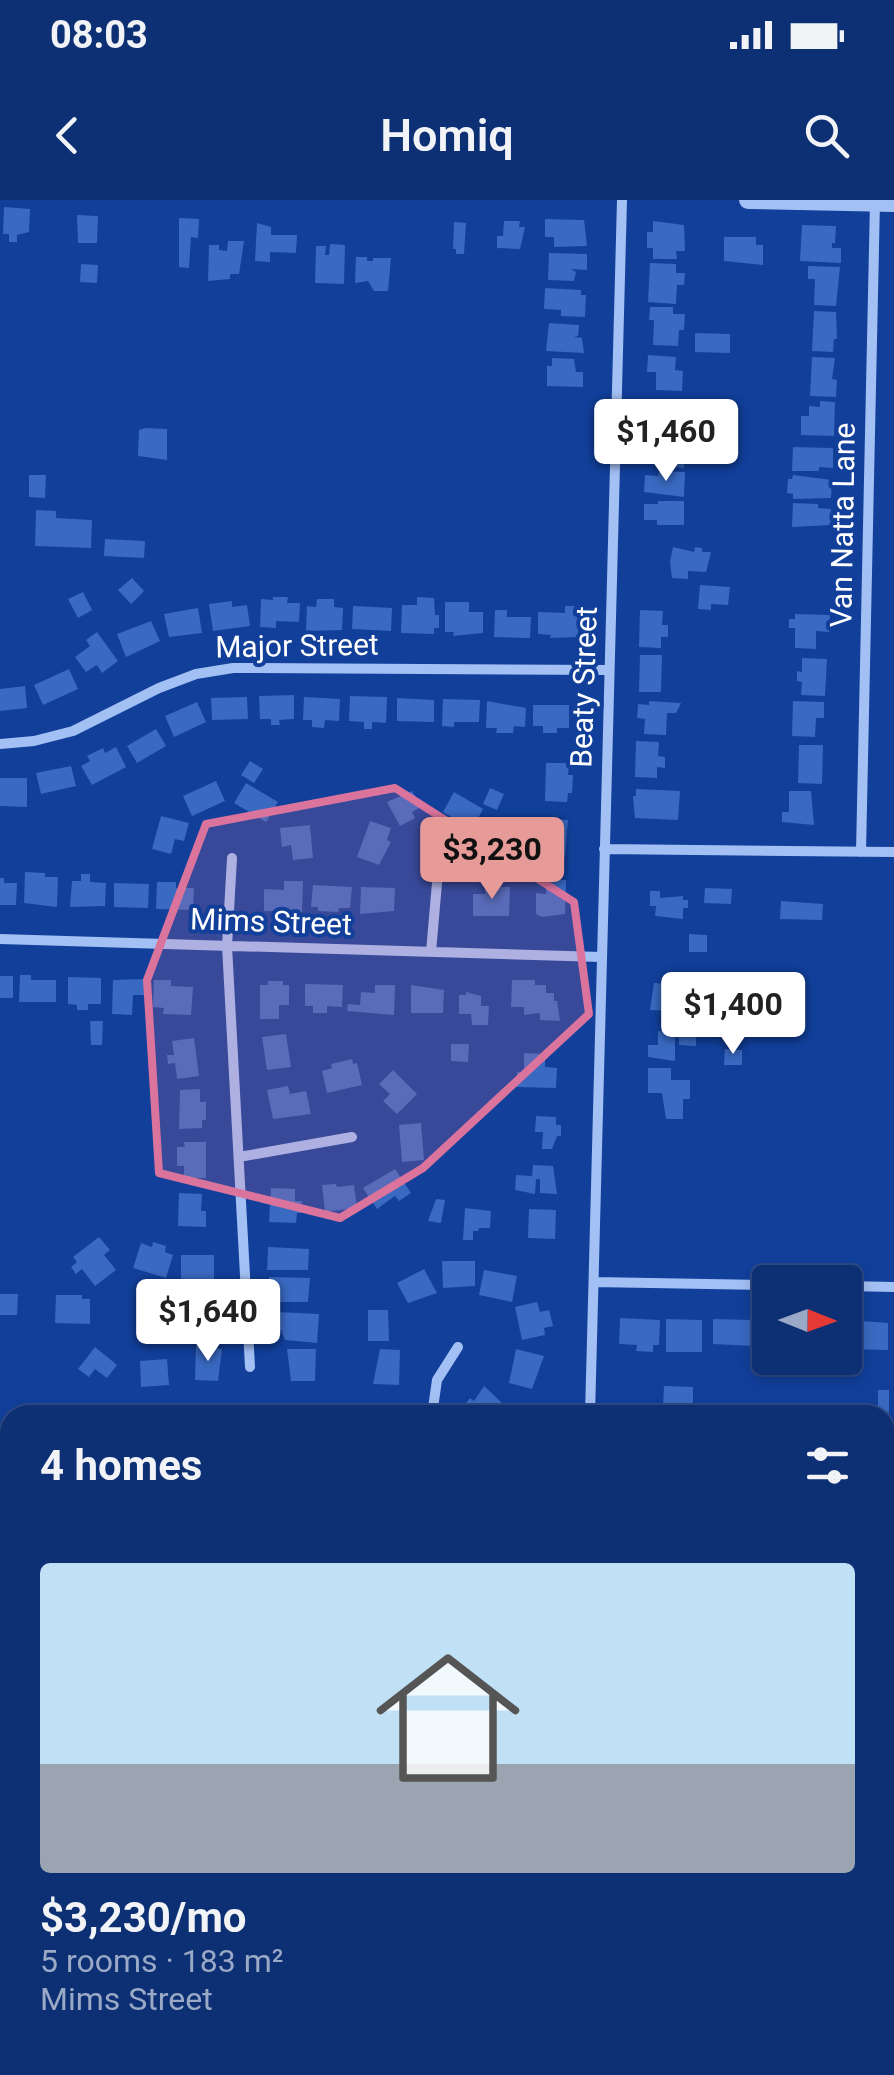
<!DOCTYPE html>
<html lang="en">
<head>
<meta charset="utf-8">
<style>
	body { margin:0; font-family:Roboto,sans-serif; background:#163779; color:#f1f3f6; height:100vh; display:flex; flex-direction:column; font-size:38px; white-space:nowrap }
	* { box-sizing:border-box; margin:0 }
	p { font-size:32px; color:#9aa9c5 }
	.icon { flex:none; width:55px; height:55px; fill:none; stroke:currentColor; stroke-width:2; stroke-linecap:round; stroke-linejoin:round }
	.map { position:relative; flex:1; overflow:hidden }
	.drawer { position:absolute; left:0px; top:1205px; width:895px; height:670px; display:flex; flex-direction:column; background:#0d2f74; border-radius:30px 30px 0 0; box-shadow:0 5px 15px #0003,0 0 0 2px #2d4a86 }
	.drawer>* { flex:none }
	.needle { width:65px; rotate:91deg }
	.buttons { position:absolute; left:752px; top:1065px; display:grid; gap:20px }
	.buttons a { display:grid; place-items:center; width:110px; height:110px; border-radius:10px; background:#0d2f74; box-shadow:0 5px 15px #0003,0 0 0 2px #2d4a86; font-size:50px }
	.price { position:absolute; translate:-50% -85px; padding:0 22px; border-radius:10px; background:#fff; color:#222; font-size:32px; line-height:65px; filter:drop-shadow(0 2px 5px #0008) }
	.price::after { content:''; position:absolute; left:50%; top:60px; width:30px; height:22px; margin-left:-15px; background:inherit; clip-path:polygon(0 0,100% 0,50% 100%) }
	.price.current { background:#e69b98; color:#111 }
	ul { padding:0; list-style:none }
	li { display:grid; align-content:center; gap:20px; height:530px; padding:0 40px }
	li+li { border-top:2px solid #2d4a86 }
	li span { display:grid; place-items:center; height:310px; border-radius:10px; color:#555 }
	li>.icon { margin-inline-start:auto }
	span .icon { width:180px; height:180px; fill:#fffc; stroke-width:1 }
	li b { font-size:42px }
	h2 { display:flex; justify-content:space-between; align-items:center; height:120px; padding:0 40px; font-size:42px }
	.status { display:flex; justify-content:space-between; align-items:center; height:70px; padding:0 50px; background:#0d2f74; direction:ltr }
	.status svg { height:28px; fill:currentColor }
	header { display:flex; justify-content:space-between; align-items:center; height:130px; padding:0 40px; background:#0d2f74; font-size:45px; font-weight:600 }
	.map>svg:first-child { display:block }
	.building { fill:#3969c1 }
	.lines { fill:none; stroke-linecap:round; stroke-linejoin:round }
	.service { stroke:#a3c0f4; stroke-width:8 }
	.minor { stroke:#a3c0f4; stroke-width:10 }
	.tertiary { stroke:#a3c0f4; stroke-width:18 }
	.marked { fill:#da749d; fill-opacity:0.2; stroke:#da749d; stroke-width:8; stroke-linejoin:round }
	.labels { text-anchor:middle; stroke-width:8; stroke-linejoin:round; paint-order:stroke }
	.street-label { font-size:30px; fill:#fff; stroke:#113f9a }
</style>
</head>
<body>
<div class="status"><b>08:03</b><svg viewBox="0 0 49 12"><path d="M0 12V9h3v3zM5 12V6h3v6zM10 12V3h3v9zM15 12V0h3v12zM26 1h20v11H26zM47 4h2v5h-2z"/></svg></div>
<header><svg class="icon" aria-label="back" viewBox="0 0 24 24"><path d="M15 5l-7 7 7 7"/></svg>Homiq<svg class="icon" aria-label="search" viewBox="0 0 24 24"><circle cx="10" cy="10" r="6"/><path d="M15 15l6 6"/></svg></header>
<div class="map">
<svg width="894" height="1875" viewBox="0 0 894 1875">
	<rect width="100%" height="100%" fill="#113f9a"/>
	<path class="building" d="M4 7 30 9 29 32 17 35V42H9V34H3Z
		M77 15 98 16 97 43H78Z
		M179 18 199 19 198 38 191 37 189 68 179 67Z
		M545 19 584 20 587 46 554 47V37H545Z
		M504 21H520L519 27H525L520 49 497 48V36H503Z
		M653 21 684 25 685 51H676L677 59H653V48H647V32H653Z
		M454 22 466 23 464 54H456V49H453Z
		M257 23 271 27V35H297L296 53 270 52V62L255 61Z
		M802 25 836 26 835 43H832V48H841V63L800 61Z
		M724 37H756V45H763V65L724 61Z
		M228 41H244L239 74H230V79L208 81 209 45H219V50L227 51Z
		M330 44 345 45 344 84 315 83 316 46H326L325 55H329Z
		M549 53 587 54V70L571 69 576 72 574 81 548 80Z
		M356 57H367V61H373V58H391L388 91H374L368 81 355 83Z
		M650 63 676 64V73H685L684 85H677L676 104 648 102Z
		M81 64 98 65 97 83 80 82Z
		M808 66 840 67 836 106 814 105 815 79H808Z
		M545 88 581 90V95H586L585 117 561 116V110L544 109Z
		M650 107H673V114H685L684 130H679L678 146 653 145 654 120H649Z
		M814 111 836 112 837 139H834L833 152 812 151Z
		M549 123 579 125 578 136 574 137 582 138 584 153 546 151Z
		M695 133 730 134V153L695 152Z
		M648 155 676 157 675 170 683 171 682 191 656 190V172H647Z
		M812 157 835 158 832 179 837 180 836 197 810 196Z
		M552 158 574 159 576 172H583V187L547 186V166H552Z
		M705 199 724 200V215L705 214Z
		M820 201 835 202 834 236 801 235V216H809V206L820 207Z
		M647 202 671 203 670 223H678L677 239 645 237Z
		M145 228 167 229V260L138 256 139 230Z
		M659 243 685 244 684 268 645 263V245L659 246Z
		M793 247 833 248V268L819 267V271H792Z
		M659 271 685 272 684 297 644 292 645 275 658 276Z
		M29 275H46L45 298 29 297Z
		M793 275 832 280 831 298 793 299V294L787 293 788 279H792Z
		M658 301H684V325H657V320H644V304H658Z
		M793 303 818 304V308L831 309V325L792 327Z
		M36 310 56 311V318L92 320 91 348 35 346Z
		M105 339 145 341 144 358 104 356Z
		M673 347 694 352 695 347 702 348V352H711L706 372 688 371V379L672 378 670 362Z
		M132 378 144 391 131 404 118 390Z
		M700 385 730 387 728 405 711 404V410L698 409Z
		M83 392 92 410 78 418 68 399Z
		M273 397H288L287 403H300L299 422 276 421V428L260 427 261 399 273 400Z
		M417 397 434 398 435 415H439V428H434V434L401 433 402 405H417Z
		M317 399H334V407L343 408 342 430 306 431 307 406 316 407Z
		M232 401V407L247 405 250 426 213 431 209 404Z
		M445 402H469V412H483V433L453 436 454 432H445Z
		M353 406 392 408 391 431 352 429Z
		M565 406H575V413H579L578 437 550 438 551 435 538 434V412L565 413Z
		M198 408 202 433 169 437 164 414Z
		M495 410H507V417H531L530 438 494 437Z
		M640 410 663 411 662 425H668V437H661V448L639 447Z
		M795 414 830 415 829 432 816 431V449L795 448V428H789V419H795Z
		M151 421 160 441 126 457 117 434Z
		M97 432 118 461 102 473 97 465 86 472 75 457 90 446 86 440Z
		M640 455H662L661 492H639Z
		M802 458 827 459 825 496 801 495 802 482 797 481V471L802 472Z
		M69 469 78 489 43 505 34 485Z
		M25 486 27 508 0 511V489Z
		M294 495V519L279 520 280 525H271V519H260L259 496Z
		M350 496 387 497 386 523 372 522V529H364V522L349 521Z
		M247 497 248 519 212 520 211 498Z
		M304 497 340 499 339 521 325 520 324 528 312 527V520H303Z
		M397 498 434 500V522L397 521Z
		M443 499 480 500 479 522H454V527L442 526Z
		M487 501 526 508 525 527 514 526 513 533H496L497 528H486Z
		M649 501 681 503 676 513H667L666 535 644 534 645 519 637 518 638 504 649 505Z
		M793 501 824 502V518H816L815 537 792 536Z
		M197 502 206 522 174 537 165 516Z
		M533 505H569V528H557V533H543V526H533Z
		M156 529 166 546 137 563 127 546Z
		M636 541 659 542 658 556 665 557V568L657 567V578L635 577Z
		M799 545H823L822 584 798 583Z
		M116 547 126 567 92 585 81 566 90 561 87 556 103 548 105 553Z
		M250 561 263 569 254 583 241 575Z
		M546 563H569L568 575H573L572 593H568L567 602 545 601Z
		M71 566 76 586 41 594 36 573Z
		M0 578H27V607L0 606Z
		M216 581 225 601 192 616 183 596Z
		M246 583 278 602 266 622 234 603Z
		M490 588 504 594 497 610 483 604Z
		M636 589 680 591 678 620 635 618 633 596H636Z
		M412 591 421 607 412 612 415 618 400 626 387 602Z
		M789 591H811L814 625 782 622V612H789Z
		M454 592 483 609 472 629 443 612Z
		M161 616 189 623 184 641 175 639 171 654 152 649Z
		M543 619 568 620 565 657 541 656 542 642H534L535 629H542Z
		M370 621 391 628 387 640 391 642 379 665 357 657Z
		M497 622 512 656 492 665 477 631Z
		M310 625 313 658 293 660 291 645 282 647 280 628Z
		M25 672 45 673V677H58L57 707 24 703Z
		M81 674H90V682L106 683 105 706 70 707 72 681H81Z
		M0 678H4V683H17L16 705H0Z
		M546 680H566L565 714 542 717 536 714V693L546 694Z
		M284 681H303L302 712 264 711V689L284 690Z
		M157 682H176V688H194L193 710 156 709Z
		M114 683 149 684 148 708 114 707Z
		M313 685 352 687 350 708H339L338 712 318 711V707H311Z
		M485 686 510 687 509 716H473V694H485Z
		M361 687 395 688 394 711 360 714Z
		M705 688 732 689 731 704 704 703Z
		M650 691H660V698L683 696V700H688V708H683V719L655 716 656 706H650Z
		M781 701 823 704 822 720 780 719Z
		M689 734 707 735V752H689Z
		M20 775H31V780H56V802H19Z
		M0 776H13V798H0Z
		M68 777 101 778V804H88V810H77V805L68 804Z
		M146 779 145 795H133L132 815 112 814 113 780Z
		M154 780H171V786L193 787 191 815 163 814 164 808 153 807Z
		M512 780H535V785H546V793H554V801H557L560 821 540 820V813L524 815V807H511Z
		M268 781H283V785H289V805H279V819H260V785H268Z
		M654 783 670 784V791H674L673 811 650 810Z
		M305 784 343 785 342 807 327 806V813H313V806H305Z
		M375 785H395L394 815 347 811 348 804 360 805 361 792 375 793Z
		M411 785 444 790 443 813H411Z
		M466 792 481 796V806H489L488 825H472L471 814H459V795H466Z
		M756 793 771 794 769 829 754 828Z
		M90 821H103L102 845H91Z
		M668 829H696V846L679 845V838L675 837V861L648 857V845H658V831L668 832Z
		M286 834 291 867 267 870 262 837Z
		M194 838 199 876 177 879 175 863 168 864 167 855H174L172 841Z
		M451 844H469L468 862 451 861Z
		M725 849 742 850V865H724Z
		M524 853 545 854V867L557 868 556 888 517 887V872H524Z
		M352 859 353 864 357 863 362 885 327 893 322 871 332 868 331 864Z
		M648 868H671V880H690V899H683V919H666L662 893H648Z
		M393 870 417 894 397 914 383 901 390 894 379 884Z
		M288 886 290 894 306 891 311 914 273 919 267 890Z
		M200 889V902H206V920H202V928L179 929 180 890Z
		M536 916 556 917V925H561V936H557L552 949H542L543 932H535Z
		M421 923 424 960 402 962 399 925Z
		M184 942H206V978H184V966H177V947H185Z
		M533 965 553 966 557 994 540 993V979H536L535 994 515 990 516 975 532 976Z
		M395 969 411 993 399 1001 395 996 377 1009 363 988Z
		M336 984 337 987 354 985 357 1008 325 1012 322 985Z
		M271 988 295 989V1001H302L301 1013H297L296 1023 269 1022Z
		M179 993 202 994 201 1011H206V1027L178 1026Z
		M436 999 445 1000 441 1023 428 1021Z
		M465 1008 491 1011 490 1028H479L478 1031H473V1040H463Z
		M529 1009 556 1010 555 1039 528 1038Z
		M99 1037 110 1050 104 1055 116 1070 95 1086 82 1069 76 1074 71 1067 77 1062 73 1057Z
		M153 1042 166 1046 165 1052 173 1055 166 1078 133 1068 141 1043 152 1047Z
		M268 1047 309 1049 308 1070H267Z
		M181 1055H214V1083L181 1081Z
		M442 1061H475V1086L443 1088Z
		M424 1069 437 1093 408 1103 397 1083Z
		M484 1070 517 1076 512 1102 479 1095Z
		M269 1077 310 1078 308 1102H271Z
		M0 1094H18L17 1115H0Z
		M56 1095H82V1099H90V1124L55 1123Z
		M537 1102 540 1112 549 1110 553 1126 544 1128 545 1135 522 1140 515 1107Z
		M368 1110H388L389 1141H368Z
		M277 1112 319 1114 317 1143 285 1140 281 1130H276Z
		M620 1118 660 1120 659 1145H653V1152L636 1151 637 1145 619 1144Z
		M666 1119 702 1120V1152H666Z
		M713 1119 753 1120V1146L713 1144Z
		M761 1120 770 1121V1157H760Z
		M850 1120 888 1123V1150L850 1149Z
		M196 1146 222 1149 218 1181 195 1180Z
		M95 1147 117 1165 107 1178 95 1169 89 1177 78 1169Z
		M287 1149H316L315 1181H291Z
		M380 1149 400 1150 399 1185 373 1184Z
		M516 1149 544 1156 532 1189 509 1183Z
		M167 1159 169 1185 141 1187 140 1161Z
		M484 1186 502 1203 499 1206 504 1211 501 1215 494 1212 491 1215H468L461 1209 470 1198 474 1201Z
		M664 1186 693 1187V1209L663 1208Z
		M878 1190H889V1214H878Z
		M885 1346H894V1378H885Z
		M885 1386H894V1419H885Z
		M885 1465 894 1466V1498H885Z
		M885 1544H894V1575H885Z
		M413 1865H456V1873L413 1875Z
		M697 1865H729L728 1875H696Z"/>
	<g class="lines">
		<path class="service" d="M0 1389H10
			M2 1644 10 1653"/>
		<path class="minor" d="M0 544 34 541 73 531 159 488 196 474 233 468 609 470
			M604 649 894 652
			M861 652 875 1
			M232 658 227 746 250 1167
			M0 739 601 757
			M431 752 439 660
			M239 957 352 937
			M594 1082 770 1085
			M845 1086 894 1087
			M142 1117 247 1119
			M432 1215 437 1180 458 1147
			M590 1215 622 0
			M885 1324H894
			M573 1875V1865
			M833 1875V1865"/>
		<path class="tertiary" d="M748 0 894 3"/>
	</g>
	<path class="marked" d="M395 588 574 702 589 814 423 968 340 1018 159 973 147 780 206 624Z"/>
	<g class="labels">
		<g class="street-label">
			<text transform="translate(843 325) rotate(-89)" y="10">Van Natta Lane</text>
			<text transform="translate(297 446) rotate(-1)" y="10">Major Street</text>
			<text transform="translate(584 487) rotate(-88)" y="10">Beaty Street</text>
			<text transform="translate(271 722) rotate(2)" y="10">Mims Street</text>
		</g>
	</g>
</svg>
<div class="buttons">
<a><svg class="needle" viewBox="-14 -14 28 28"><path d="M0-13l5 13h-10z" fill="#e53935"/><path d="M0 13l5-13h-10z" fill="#9aa9c5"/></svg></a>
</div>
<b class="price" style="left:666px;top:284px">$1,460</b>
<b class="price current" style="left:492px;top:702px">$3,230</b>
<b class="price" style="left:733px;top:857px">$1,400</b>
<b class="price" style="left:208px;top:1164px">$1,640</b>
<section class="drawer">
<h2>4 homes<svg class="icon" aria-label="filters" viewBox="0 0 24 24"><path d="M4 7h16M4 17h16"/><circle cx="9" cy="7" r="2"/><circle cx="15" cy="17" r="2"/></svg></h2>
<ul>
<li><span style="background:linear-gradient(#bfe0f5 65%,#9aa5b1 0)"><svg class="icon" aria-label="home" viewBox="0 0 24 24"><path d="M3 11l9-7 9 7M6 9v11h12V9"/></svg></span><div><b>$3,230/mo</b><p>5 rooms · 183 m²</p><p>Mims Street</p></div></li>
</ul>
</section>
</div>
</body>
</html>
